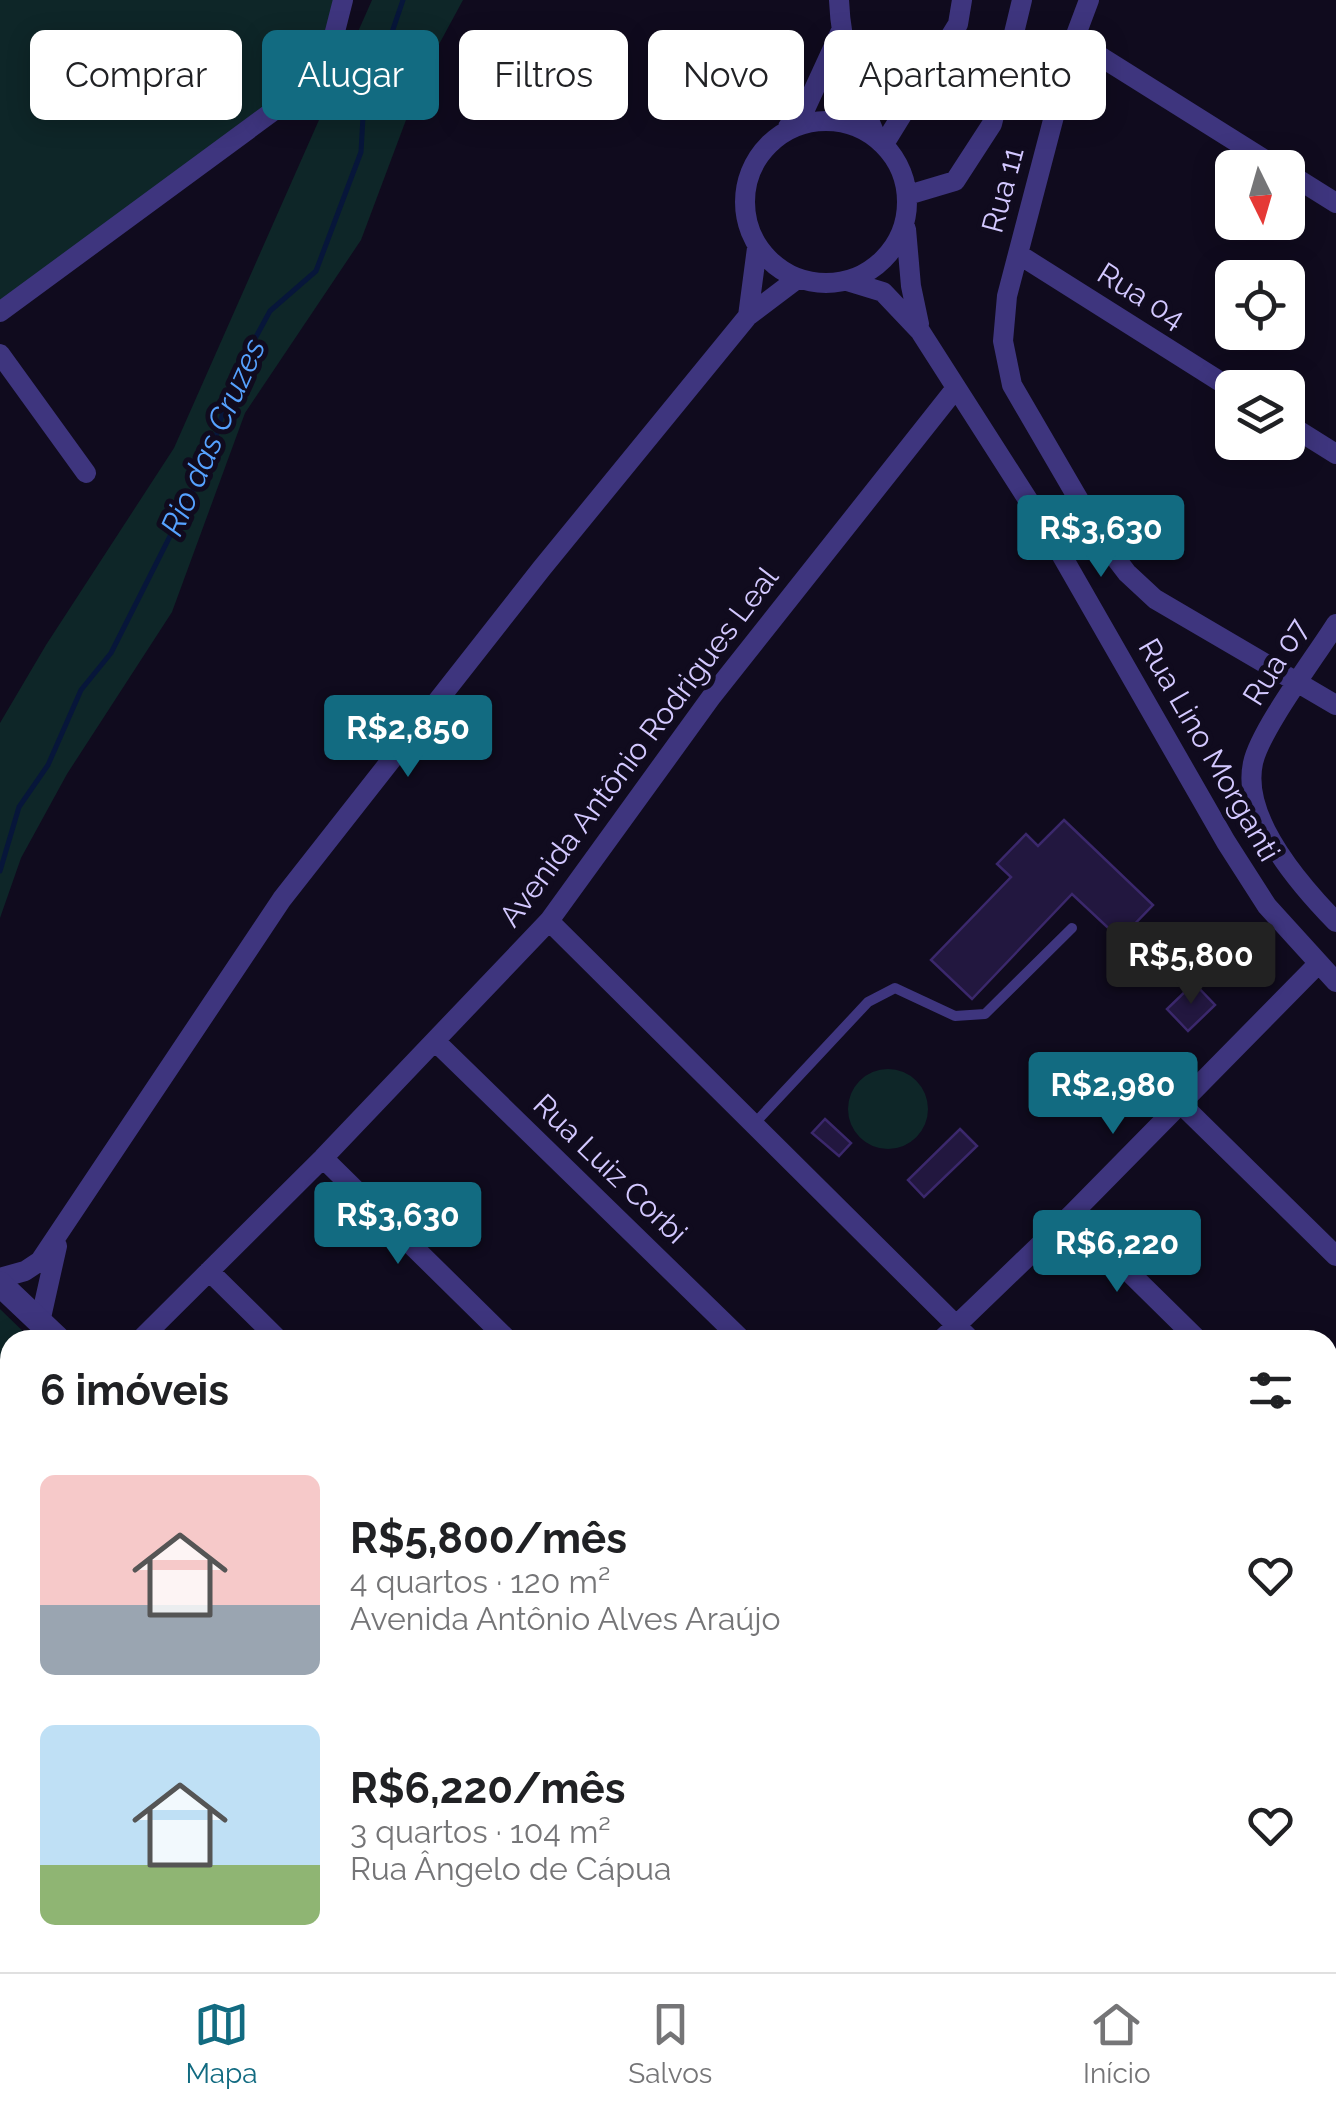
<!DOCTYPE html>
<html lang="pt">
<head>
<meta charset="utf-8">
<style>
	body { margin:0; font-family:Raleway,sans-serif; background:#f2f2f2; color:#202124; height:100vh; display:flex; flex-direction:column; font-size:38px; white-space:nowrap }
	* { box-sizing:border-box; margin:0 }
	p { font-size:32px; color:#757577 }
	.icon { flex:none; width:55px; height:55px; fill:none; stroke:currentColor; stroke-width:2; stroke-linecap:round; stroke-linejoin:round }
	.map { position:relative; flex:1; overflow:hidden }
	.drawer { position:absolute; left:0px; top:1330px; width:1338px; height:642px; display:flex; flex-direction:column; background:#fff; border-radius:30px 30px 0 0; box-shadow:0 5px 25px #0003 }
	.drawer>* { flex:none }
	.top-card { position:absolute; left:30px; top:30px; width:1278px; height:90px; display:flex; gap:20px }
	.needle { width:65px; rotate:175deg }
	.tools { position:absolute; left:1215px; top:150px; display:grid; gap:20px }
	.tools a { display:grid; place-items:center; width:90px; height:90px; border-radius:15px; background:#fff; box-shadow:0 5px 25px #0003; font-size:50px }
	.price { position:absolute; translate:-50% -85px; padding:0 22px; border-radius:10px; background:#126b81; color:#fff; font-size:32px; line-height:65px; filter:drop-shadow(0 2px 5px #0008) }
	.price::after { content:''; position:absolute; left:50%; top:60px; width:30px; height:22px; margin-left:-15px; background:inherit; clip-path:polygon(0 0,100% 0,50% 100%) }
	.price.current { background:#222; color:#fff }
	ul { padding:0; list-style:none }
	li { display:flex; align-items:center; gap:30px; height:250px; padding:0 40px }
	li span { display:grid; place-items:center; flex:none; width:280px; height:200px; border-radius:15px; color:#555 }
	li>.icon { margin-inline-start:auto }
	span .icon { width:120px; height:120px; fill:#fffc; stroke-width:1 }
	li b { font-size:42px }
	h2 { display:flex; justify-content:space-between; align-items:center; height:120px; padding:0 40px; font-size:42px }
	.pill { padding:0 35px; border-radius:15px; background:#fff; box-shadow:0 5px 25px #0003; font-size:35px; line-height:90px }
	.pill.current { background:#126b81; color:#fff }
	.tab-bar { display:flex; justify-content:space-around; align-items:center; height:140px; border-top:2px solid #e0e0e0; background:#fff; font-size:28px; color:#757577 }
	.tab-bar a { display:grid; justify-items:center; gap:5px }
	.tab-bar .current { color:#126b81 }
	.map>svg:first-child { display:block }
	.green { fill:#0e2628 }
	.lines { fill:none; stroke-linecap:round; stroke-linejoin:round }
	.stream { stroke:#07163a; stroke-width:5 }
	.building { fill:#22173f; stroke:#3b286c; stroke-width:2.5 }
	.path { stroke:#2aaeb1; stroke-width:4; stroke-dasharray:5 8; stroke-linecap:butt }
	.service { stroke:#3e357e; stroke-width:10 }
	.minor { stroke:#3e357e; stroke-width:20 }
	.tertiary { stroke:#3e357e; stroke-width:25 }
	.labels { text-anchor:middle; stroke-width:10; stroke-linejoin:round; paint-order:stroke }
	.street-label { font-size:30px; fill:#d3c8ff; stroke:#100b1e }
	.water-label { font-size:32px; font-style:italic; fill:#56a2ff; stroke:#100b1e }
</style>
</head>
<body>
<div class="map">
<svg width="1336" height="1972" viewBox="0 0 1336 1972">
	<rect width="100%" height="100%" fill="#100b1e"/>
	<path class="green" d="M0 0H334C326 28 322 56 302 78L0 307Z
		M372 0H463L424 72 361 240 245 413 172 612 67 774 21 858 0 918V723L46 645 174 448Z
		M848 1109a40 40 0 1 1 80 0a40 40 0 1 1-80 0Z
		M0 1309 32 1340H10V1437L0 1427Z
		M542 1963H677L687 1972H551Z"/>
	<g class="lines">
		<path class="stream" d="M0 871 19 807 48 765 81 690 111 653 210 457 232 381 270 311 316 271 361 152 363 117 403 0"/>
	</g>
	<path class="building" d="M1064 820 1153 905 1120 939 1072 894 972 999 931 960 1011 877 997 864 1026 834 1038 846Z
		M1194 983 1215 1005 1188 1031 1167 1009Z
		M825 1119 851 1143 839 1156 812 1133Z
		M960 1129 977 1146 924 1197 908 1180Z"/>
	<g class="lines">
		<path class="path" d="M0 1367 10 1377
			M576 1962 587 1972
			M637 1962 644 1972"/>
		<path class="service" d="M754 1124 868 1002 895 988 955 1016 985 1014 1072 928"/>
		<path class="minor" d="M839 0C841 51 857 93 877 139
			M1089 0 1074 40 1007 296 1003 341 1012 385 1104 543 1127 573 1155 599 1336 705
			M1074 40 1278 168
			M745 202a81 81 0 1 1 162 0a81 81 0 1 1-162 0Z
			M788 127 806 107 840 33
			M884 144 958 24 962 0
			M1288 173 1336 203
			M908 195 955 181 992 124 1022 0
			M906 229 911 286 919 324
			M1018 254 1232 389
			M847 281 883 292 920 331 1046 528 1226 842 1267 906 1336 982
			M0 312 310 84 328 59 343 0
			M748 316 757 248
			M0 354 86 473
			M1288 424 1336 454
			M1336 624C1316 656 1260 730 1253 763 1241 818 1300 885 1336 922
			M549 921 971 1340
			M436 1042 742 1340
			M1181 1104 1336 1256
			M323 1158 508 1340
			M1071 1215 1198 1340
			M209 1271 279 1340
			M0 1278 25 1271 40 1261 282 899 542 568 748 316 797 279
			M40 1322 57 1246
			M140 1340 323 1158 549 921 712 696 956 388
			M941 1340 1071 1215 1318 964
			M1328 1468 1336 1476
			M1328 1689 1336 1698
			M1328 1774 1336 1765
			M1328 1918 1336 1926
			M913 1962 923 1972
			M1141 1962 1151 1972
			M315 1972 324 1962"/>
		<path class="tertiary" d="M0 1284 59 1340
			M0 1446 10 1456
			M0 1539 10 1536
			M526 1962 537 1972
			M691 1962 700 1972"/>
	</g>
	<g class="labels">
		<g class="street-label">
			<text transform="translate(1003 190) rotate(-75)" y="10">Rua 11</text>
			<text transform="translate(1141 296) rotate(32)" y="10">Rua 04</text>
			<text transform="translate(1276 662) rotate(-58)" y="10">Rua 07</text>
			<text transform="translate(639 747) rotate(-53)" y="10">Avenida Antônio Rodrigues Leal</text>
			<text transform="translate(1209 750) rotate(60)" y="10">Rua Lino Morganti</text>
			<text transform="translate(610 1169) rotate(44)" y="10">Rua Luiz Corbi</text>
		</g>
		<g class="water-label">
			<text transform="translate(213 437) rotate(-66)" y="11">Rio das Cruzes</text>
		</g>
	</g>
</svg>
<div class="tools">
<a><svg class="needle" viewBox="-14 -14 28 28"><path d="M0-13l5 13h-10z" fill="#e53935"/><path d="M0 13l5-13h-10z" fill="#757577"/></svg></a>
<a><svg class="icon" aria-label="locate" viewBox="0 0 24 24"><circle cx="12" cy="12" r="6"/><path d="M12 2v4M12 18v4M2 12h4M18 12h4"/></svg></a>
<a><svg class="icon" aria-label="layers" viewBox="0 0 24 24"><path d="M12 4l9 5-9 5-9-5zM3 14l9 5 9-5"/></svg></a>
</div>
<b class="price" style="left:1101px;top:580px">R$3,630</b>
<b class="price" style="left:408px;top:780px">R$2,850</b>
<b class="price current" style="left:1191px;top:1007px">R$5,800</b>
<b class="price" style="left:1113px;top:1137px">R$2,980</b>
<b class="price" style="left:398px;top:1267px">R$3,630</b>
<b class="price" style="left:1117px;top:1295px">R$6,220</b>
<div class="top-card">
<a class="pill">Comprar</a>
<a class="pill current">Alugar</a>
<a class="pill">Filtros</a>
<a class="pill">Novo</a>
<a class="pill">Apartamento</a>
</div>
<section class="drawer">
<h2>6 imóveis<svg class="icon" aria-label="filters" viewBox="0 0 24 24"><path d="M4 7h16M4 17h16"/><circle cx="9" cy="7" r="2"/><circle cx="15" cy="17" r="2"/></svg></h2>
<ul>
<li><span style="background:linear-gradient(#f6c9c9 65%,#9aa5b1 0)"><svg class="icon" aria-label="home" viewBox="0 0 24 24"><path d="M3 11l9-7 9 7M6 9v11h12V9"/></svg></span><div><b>R$5,800/mês</b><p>4 quartos · 120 m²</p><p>Avenida Antônio Alves Araújo</p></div><svg class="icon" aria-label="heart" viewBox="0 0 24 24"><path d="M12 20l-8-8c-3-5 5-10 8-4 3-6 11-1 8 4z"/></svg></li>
<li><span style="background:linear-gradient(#bfe0f5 70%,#8fb573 0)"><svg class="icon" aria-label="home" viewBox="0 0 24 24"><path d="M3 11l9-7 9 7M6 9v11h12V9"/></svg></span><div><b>R$6,220/mês</b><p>3 quartos · 104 m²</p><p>Rua Ângelo de Cápua</p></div><svg class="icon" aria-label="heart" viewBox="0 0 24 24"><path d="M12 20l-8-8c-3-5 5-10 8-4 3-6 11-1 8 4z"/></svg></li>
</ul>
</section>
</div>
<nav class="tab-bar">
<a class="current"><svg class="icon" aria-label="map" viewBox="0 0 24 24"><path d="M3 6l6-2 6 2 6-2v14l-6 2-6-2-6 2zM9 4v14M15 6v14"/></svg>Mapa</a>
<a><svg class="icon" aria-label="saved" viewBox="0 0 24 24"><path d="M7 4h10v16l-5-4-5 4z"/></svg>Salvos</a>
<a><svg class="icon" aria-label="home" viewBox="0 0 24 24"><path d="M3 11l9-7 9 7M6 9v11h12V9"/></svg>Início</a>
</nav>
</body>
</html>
